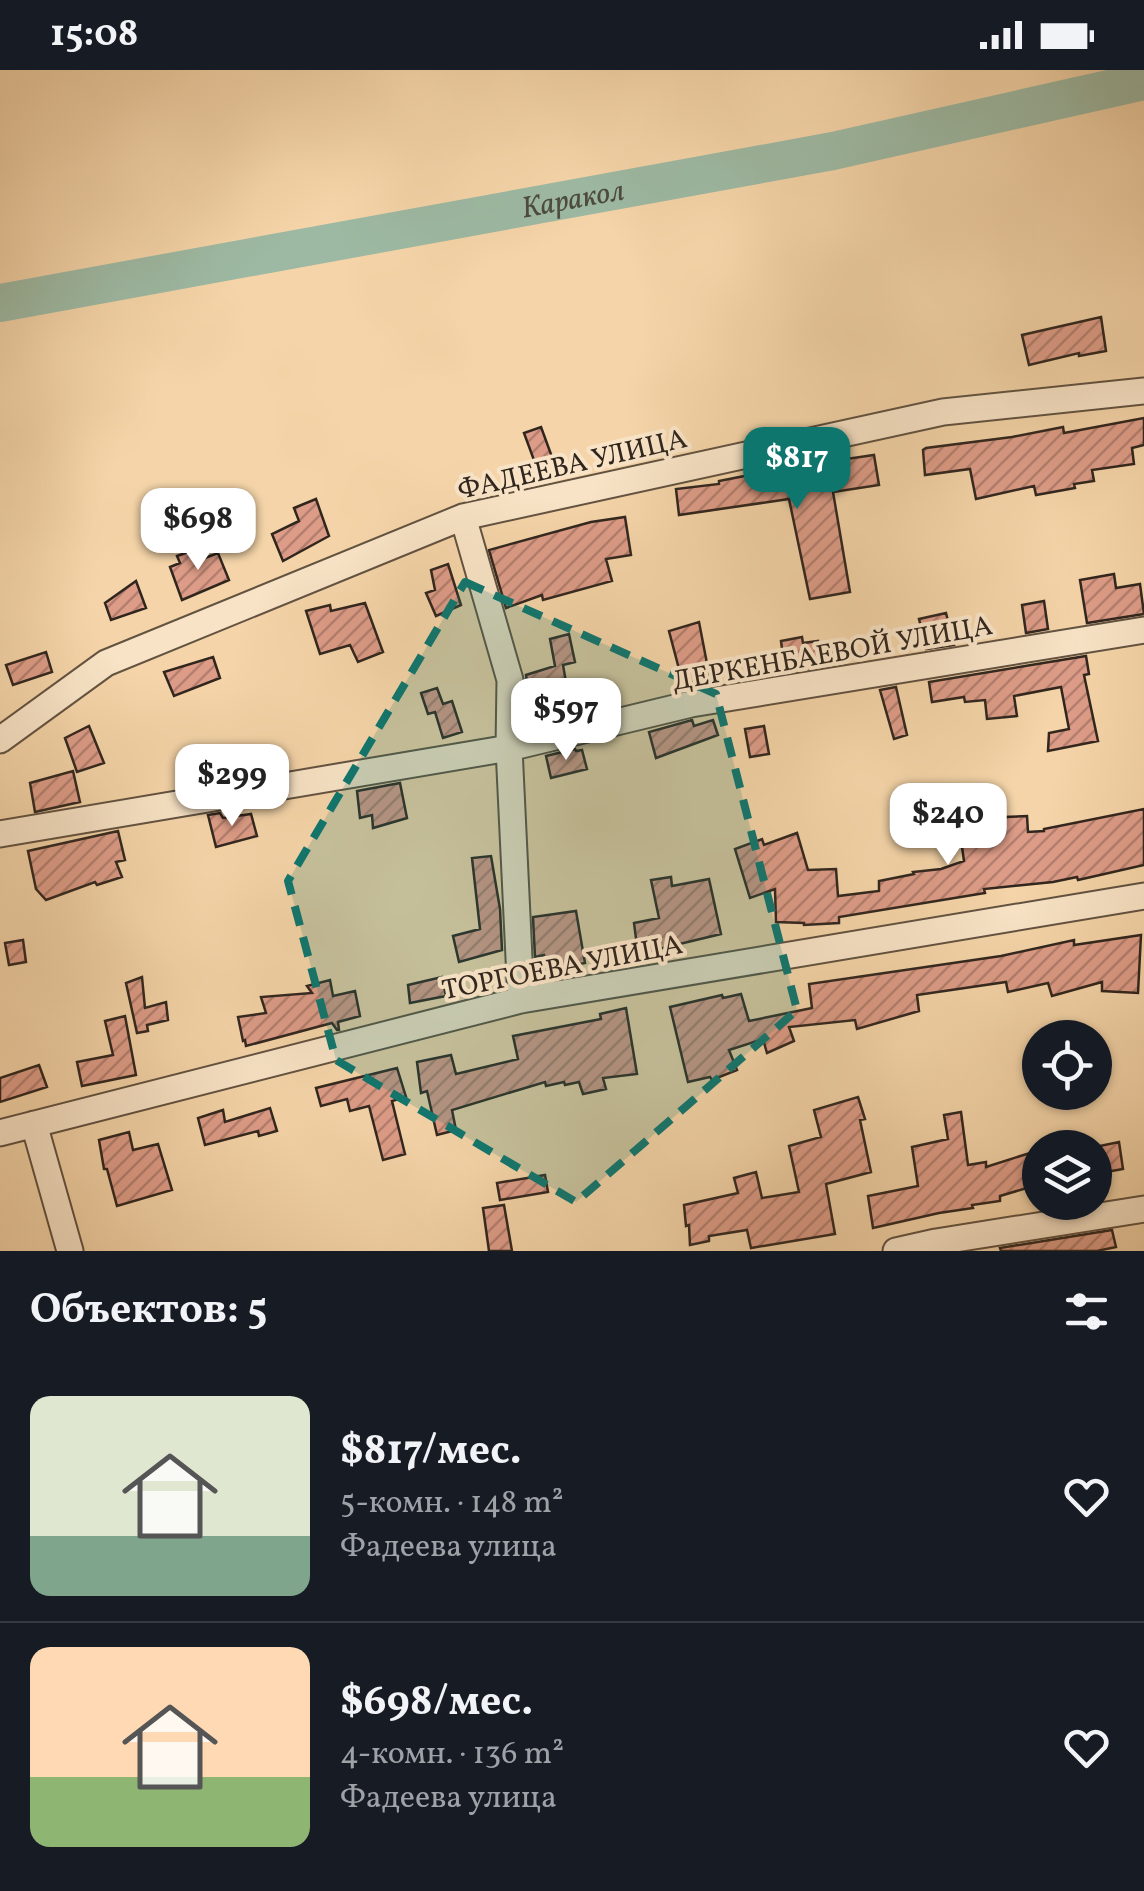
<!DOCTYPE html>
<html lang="ru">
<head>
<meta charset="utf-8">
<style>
	body { margin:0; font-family:Vollkorn,serif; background:#242831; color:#f1f3f6; height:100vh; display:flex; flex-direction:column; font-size:38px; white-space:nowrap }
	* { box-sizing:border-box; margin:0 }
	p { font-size:32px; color:#9ea1a6 }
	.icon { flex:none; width:55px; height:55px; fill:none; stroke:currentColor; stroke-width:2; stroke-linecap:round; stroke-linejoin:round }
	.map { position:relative; height:1181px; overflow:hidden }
	.panel { display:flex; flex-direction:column; background:#171b24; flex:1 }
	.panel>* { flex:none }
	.fabs { position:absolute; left:1022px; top:950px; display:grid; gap:20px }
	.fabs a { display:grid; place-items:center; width:90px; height:90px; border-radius:50%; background:#171b24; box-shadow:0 2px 8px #0004; font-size:50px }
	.price { position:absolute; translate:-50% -85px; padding:0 22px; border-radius:20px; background:#fff; color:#222; font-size:32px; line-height:65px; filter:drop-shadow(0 2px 5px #0008) }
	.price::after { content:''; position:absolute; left:50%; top:60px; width:30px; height:22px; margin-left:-15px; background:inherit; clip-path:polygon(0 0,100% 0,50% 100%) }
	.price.on { background:#0f766e; color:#fff }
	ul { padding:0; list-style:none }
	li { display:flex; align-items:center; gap:30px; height:250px; padding:0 30px }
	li+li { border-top:2px solid #363941 }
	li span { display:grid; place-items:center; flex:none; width:280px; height:200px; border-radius:20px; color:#555 }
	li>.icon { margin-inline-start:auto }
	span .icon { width:120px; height:120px; fill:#fffc; stroke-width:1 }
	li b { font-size:42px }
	h2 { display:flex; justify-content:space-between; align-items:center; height:120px; padding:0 30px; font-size:42px }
	.status { display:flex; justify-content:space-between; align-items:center; height:70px; padding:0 50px; background:#171b24; direction:ltr }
	.status svg { height:28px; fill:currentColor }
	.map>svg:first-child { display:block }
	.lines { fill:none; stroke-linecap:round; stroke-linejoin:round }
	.river { stroke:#9db9a3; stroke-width:38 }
	.building { fill:url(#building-hatch); stroke:#31261e; stroke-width:2.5 }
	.minor-casing { stroke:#625240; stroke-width:29 }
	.minor { stroke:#f8e3c6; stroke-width:25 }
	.marked { fill:#0f766e; fill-opacity:0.2; stroke:#0f766e; stroke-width:8; stroke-dasharray:20 12; stroke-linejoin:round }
	.labels { text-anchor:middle; stroke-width:8; stroke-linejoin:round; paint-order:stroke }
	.street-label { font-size:28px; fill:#31261e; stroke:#f8e3c6 }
	.water-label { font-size:30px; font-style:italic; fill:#4c4b3f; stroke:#f8e3c6 }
</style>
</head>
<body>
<div class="status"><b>15:08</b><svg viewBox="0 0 49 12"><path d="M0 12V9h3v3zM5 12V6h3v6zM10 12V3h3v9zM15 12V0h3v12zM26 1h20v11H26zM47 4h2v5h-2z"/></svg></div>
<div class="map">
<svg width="1144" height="1181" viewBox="0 0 1144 1181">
	<defs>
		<pattern id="building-hatch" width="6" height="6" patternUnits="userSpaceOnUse" patternTransform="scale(2.5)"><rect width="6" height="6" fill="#dd9c87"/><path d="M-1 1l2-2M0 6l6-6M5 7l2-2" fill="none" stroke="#b47f6e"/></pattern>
	</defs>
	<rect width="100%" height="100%" fill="#f4d4a8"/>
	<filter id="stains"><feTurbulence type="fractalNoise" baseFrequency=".002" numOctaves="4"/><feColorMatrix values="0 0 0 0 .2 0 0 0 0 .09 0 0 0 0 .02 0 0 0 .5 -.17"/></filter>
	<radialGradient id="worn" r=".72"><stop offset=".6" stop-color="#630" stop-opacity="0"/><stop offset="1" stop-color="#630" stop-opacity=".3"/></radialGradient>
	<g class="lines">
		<path class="river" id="s1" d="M0 233 833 81 1144 11"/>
	</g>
	<path class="building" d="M1101 247 1106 281 1079 286V283L1029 295 1022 265Z
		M1144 348V375L1132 378 1134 394 1092 400 1094 411 1074 414 1075 418 1036 425 1034 416 976 429 970 399 925 405 923 380 926 378 1012 367 1063 357 1064 363Z
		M541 357 552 387 535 393 524 363Z
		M874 385 879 415 833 422 850 522 810 529 789 429 679 445 676 419 719 414V411L780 399 781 405 846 391V389Z
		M316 429 329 466 283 491 272 464 299 451 294 438Z
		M625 447 631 485 606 489 612 511 543 530 542 525 506 538 489 480 591 452Z
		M199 478 202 489 218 483 229 510 182 530 170 497 180 493 177 486Z
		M448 494 461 535 436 546 426 523 435 520 431 500Z
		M1114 504 1116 518 1140 514 1144 544 1087 553 1080 510Z
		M136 511 146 538 111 550 105 533Z
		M1044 531 1048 559 1026 563 1022 535Z
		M365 533 383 582 358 592 350 575 320 584 306 541 330 535 331 541Z
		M946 543 954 575 926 579 919 549Z
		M699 552 710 609 683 614 669 561Z
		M569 564 575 592 563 595 572 646 539 654 531 631 530 632 526 605 555 596 550 569Z
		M802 567 803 573 818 571 819 581 831 579 834 594 785 602 781 571Z
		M46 582 52 602 13 615 6 595Z
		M1086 586 1089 604 1084 605 1098 671 1048 681 1049 663 1069 659 1061 617 1014 626 1017 646 987 649 985 630 965 632 964 627 932 632 929 612Z
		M213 587 220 608 174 626 164 602Z
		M896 617 907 665 894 669 880 620Z
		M437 618 443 634 452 631 462 662 443 668 435 642 428 644 421 623Z
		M692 650 694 656 713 650 718 665 656 688 649 662Z
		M89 656 104 693 77 702 65 668Z
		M764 656 769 684 750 687 745 659Z
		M575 679 576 681 582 680 587 699 551 708 546 686Z
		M73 701 80 732 35 742 30 713Z
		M400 713 407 748 373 758 372 745 360 748 357 721Z
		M1144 739V795L1078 810 1077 807 1053 812 984 819 985 823 839 847V853L804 855V853L776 852 775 819 750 828 735 779 762 769 764 775 797 763 808 800 836 799 838 826 879 821V811L914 804 913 802 941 799 964 791 961 770 1005 761 1004 747 1027 746 1028 762 1044 761V759Z
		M220 743 223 748 251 744 257 766 216 777 208 745Z
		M118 761 125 790 116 792 122 807 97 815 95 812 46 830 36 819 28 781Z
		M491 786 500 839 502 880 459 892 453 866 480 859 472 788Z
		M671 807 672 816 709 809 721 864 638 884 634 853 659 848 651 810Z
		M576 841 585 893 547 900 544 885 535 887 533 847Z
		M1141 865 1138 923 1102 921V912L1052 926 1048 913 1008 922 1006 912 917 925 919 941 857 959 855 950 789 957 794 971 767 983 763 969 729 980 737 1000 712 1010 710 1007 688 1012 670 937 722 925 723 928 741 924 749 951 812 938 809 914 1001 886 1074 870V875Z
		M23 870 26 892 9 895 5 873Z
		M142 907 145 938 166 932 168 950 147 955 148 961 137 963 126 913Z
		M442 907 446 926 410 933 408 915Z
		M330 910 333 926 355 921 360 946 338 952 339 960H337L332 953 246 976 245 970 243 971 238 947 266 943 261 927 312 923 307 916Z
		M626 938 637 1004 603 1008 606 1019 583 1024 579 1012 565 1015 564 1012 546 1016 545 1012 452 1040 456 1060 437 1065 427 1021 421 1023 417 992 451 985 456 1004 518 989 513 966 601 949 600 944Z
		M125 946 136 1005 82 1016 77 992 113 985 105 951Z
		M39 995 47 1017 0 1032V1008Z
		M397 998 406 1027 392 1031 405 1084 383 1090 369 1036 350 1041 347 1029 321 1036 316 1018Z
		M858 1027 865 1049 860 1050 871 1102 826 1114 835 1164 751 1178 747 1160 709 1166V1171L690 1175 689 1155 686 1156 684 1135 738 1123 734 1108 756 1102 762 1128 799 1122 789 1076 821 1067 814 1040Z
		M270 1038 277 1061 259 1066 258 1061 205 1075 198 1048 223 1040 225 1052Z
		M961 1042 968 1095 986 1092V1097L1033 1082 1040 1105V1114L1000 1126V1131L972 1135 973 1138 939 1143 873 1158 868 1126 918 1116 912 1077 948 1069 944 1045Z
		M129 1062 133 1080 158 1074 172 1120 117 1136 107 1099H104L99 1070Z
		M1119 1072 1123 1099 1095 1104V1077Z
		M545 1105 548 1122 500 1130 497 1113Z
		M504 1135 512 1181H489L483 1138Z
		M1112 1160 1116 1177 1097 1181H1001L1000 1178Z"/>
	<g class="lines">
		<g class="minor-casing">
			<path id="minor" d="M463 447 510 610 509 678 521 930
				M0 670 106 593 463 447 943 342 1144 321
				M0 764 509 678 691 634 1144 560
				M34 1054 70 1181
				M0 1063 521 930 1144 826
				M896 1181 936 1172 1144 1139"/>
		</g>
		<use href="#minor" class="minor"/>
	</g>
	<path class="marked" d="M465 512 716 624 797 940 576 1132 336 990 288 811Z"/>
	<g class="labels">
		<g class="street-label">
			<text transform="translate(572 393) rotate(-13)" y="10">ФАДЕЕВА УЛИЦА</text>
			<text transform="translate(832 582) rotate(-10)" y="10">ДЕРКЕНБАЕВОЙ УЛИЦА</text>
			<text transform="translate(562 896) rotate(-11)" y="10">ТОРГОЕВА УЛИЦА</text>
		</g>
		<g class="water-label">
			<text dy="10" stroke="none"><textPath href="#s1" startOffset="582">Каракол</textPath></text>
		</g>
	</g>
	<rect width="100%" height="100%" filter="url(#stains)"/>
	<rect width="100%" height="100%" fill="url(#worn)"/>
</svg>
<div class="fabs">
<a><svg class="icon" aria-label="locate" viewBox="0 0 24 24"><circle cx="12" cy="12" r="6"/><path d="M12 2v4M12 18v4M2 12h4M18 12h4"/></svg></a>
<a><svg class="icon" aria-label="layers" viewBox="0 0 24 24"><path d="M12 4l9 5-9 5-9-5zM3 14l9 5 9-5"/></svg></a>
</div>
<b class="price on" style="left:797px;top:442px">$817</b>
<b class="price" style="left:198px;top:503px">$698</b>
<b class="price" style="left:566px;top:693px">$597</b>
<b class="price" style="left:232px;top:759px">$299</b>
<b class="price" style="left:948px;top:798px">$240</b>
</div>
<section class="panel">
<h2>Объектов: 5<svg class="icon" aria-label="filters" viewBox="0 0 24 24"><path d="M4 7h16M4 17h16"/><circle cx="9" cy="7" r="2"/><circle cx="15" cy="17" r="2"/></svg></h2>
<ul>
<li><span style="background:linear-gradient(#dfe7d0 70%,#7fa58c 0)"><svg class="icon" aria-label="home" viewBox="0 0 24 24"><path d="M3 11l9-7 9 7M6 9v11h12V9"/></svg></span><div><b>$817/мес.</b><p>5-комн. · 148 m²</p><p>Фадеева улица</p></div><svg class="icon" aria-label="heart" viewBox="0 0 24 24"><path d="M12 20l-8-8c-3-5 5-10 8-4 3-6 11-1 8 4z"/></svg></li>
<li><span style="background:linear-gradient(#ffd9b3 65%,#8fb573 0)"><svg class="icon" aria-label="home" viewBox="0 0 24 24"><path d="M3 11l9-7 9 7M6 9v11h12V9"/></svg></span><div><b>$698/мес.</b><p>4-комн. · 136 m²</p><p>Фадеева улица</p></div><svg class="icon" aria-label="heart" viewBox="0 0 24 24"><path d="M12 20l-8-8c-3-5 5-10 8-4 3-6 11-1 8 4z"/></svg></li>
</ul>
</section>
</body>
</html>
